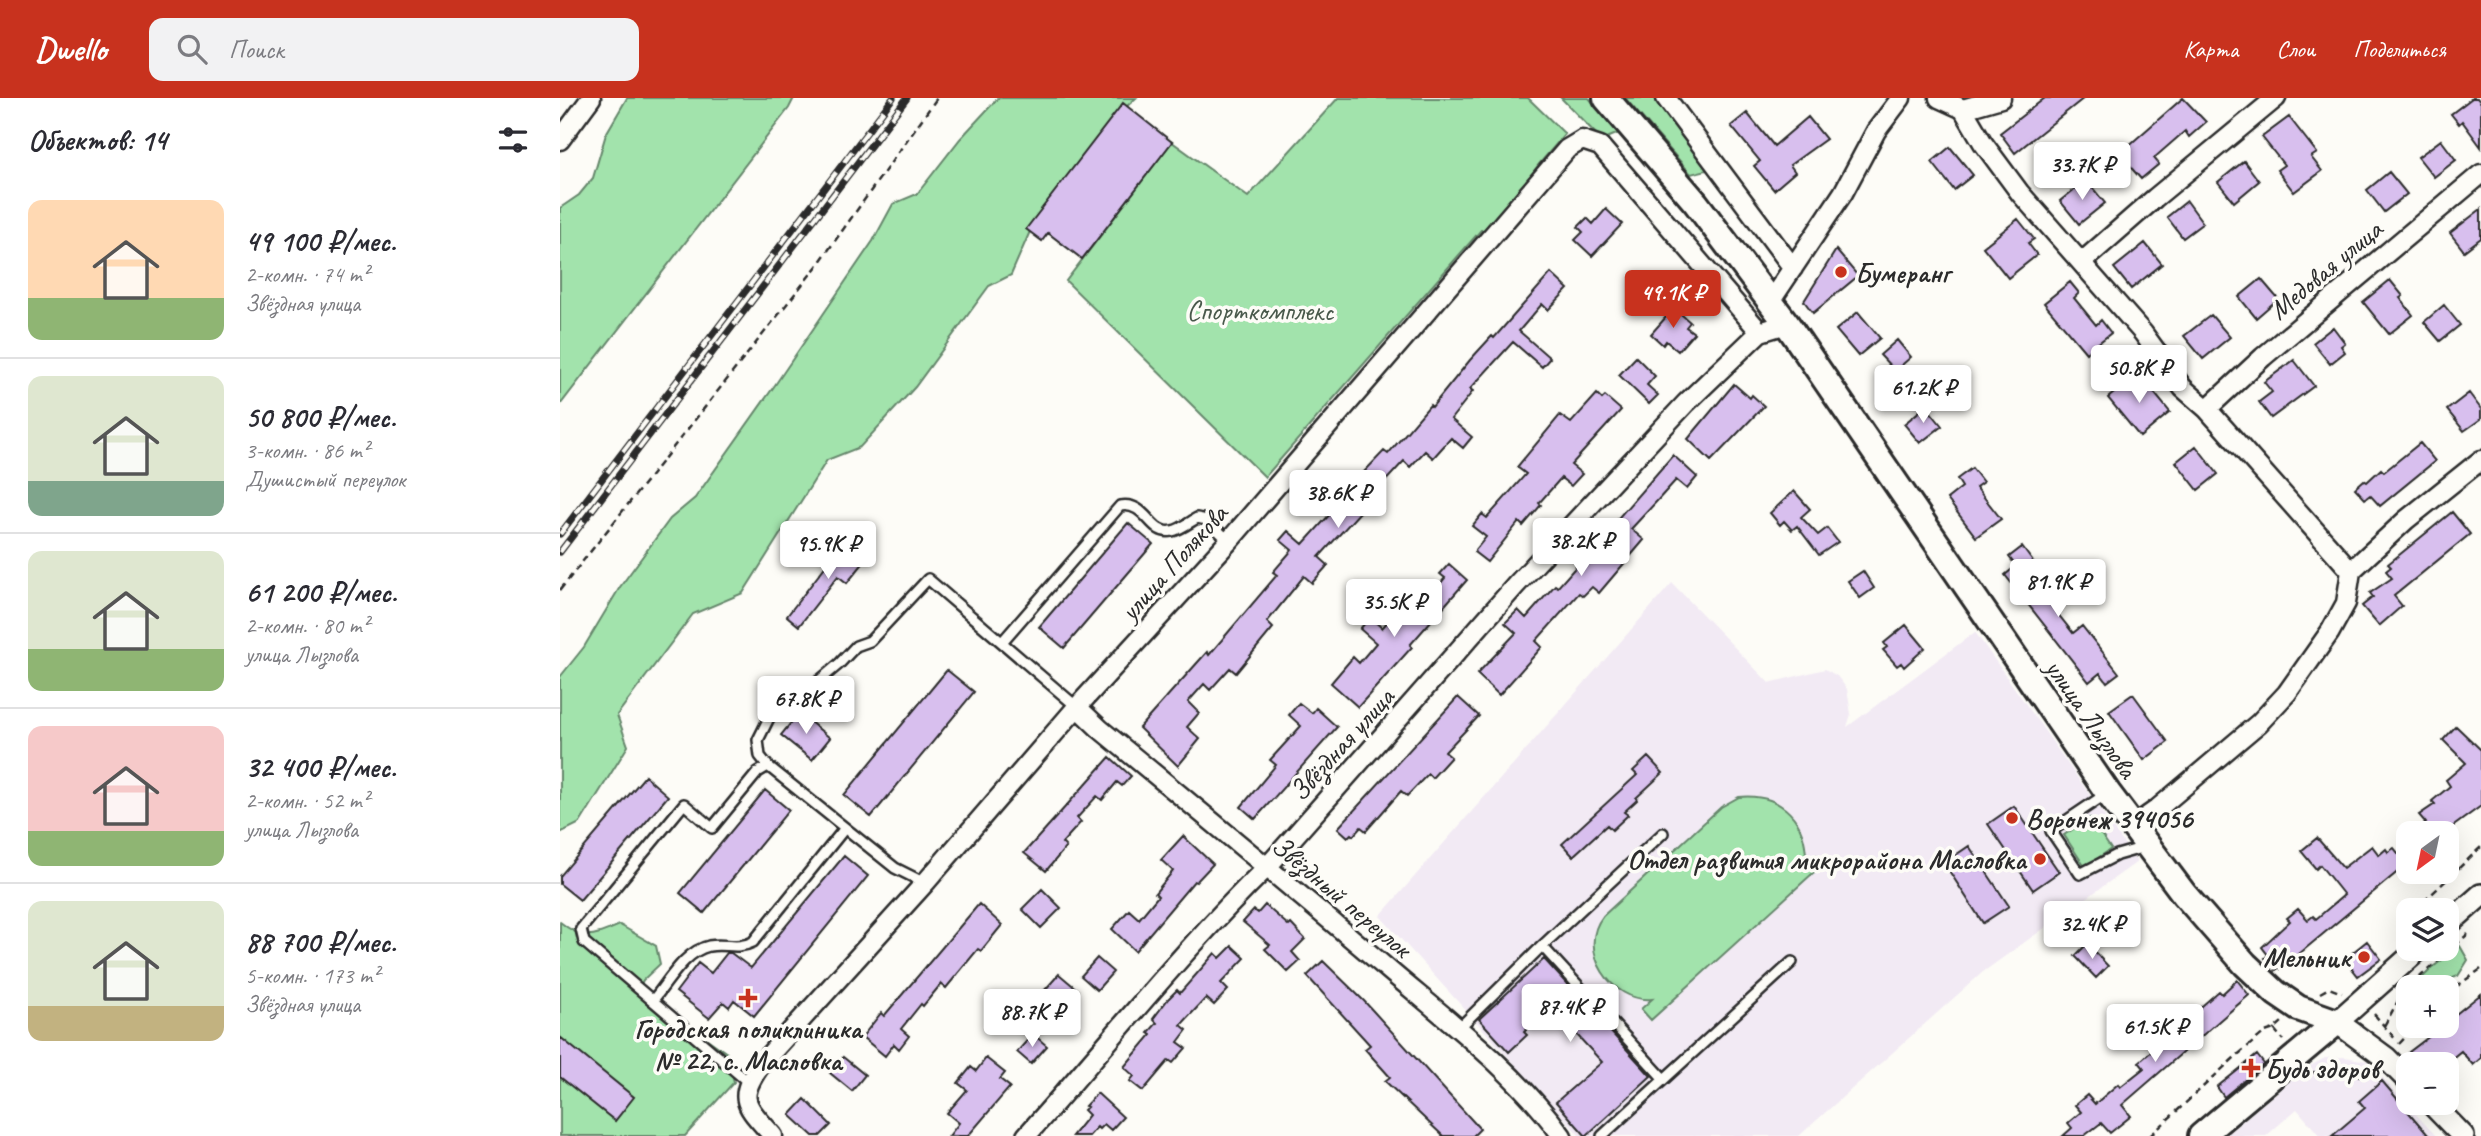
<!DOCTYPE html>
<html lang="ru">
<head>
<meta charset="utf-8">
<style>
	body { margin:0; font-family:Caveat,sans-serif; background:#f2f2f3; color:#2b2b33; height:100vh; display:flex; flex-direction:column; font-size:26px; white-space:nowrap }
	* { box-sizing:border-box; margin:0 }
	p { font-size:23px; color:#7c7c81 }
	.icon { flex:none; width:38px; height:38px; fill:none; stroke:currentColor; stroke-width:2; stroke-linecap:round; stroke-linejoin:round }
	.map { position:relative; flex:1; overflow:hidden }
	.panel { display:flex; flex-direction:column; background:#fff; width:560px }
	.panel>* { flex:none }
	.needle { width:46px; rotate:213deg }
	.fabs { position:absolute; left:1836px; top:723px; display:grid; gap:14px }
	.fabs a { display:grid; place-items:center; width:63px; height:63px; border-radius:14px; background:#fff; box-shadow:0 7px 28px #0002; font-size:35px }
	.price { position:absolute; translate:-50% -60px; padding:0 16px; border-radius:7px; background:#fff; color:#222; font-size:23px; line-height:46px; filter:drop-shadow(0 2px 4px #0008) }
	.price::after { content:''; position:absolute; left:50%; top:42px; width:21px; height:16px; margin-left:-10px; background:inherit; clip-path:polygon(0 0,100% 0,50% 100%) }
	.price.current { background:#c8321e; color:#fff }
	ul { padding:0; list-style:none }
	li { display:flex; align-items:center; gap:21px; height:175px; padding:0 28px }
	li+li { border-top:2px solid #e1e1e2 }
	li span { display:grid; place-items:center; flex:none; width:196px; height:140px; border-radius:14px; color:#555 }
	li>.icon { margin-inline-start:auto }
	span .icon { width:84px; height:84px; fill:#fffc; stroke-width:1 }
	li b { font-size:30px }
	h2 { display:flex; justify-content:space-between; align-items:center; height:84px; padding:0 28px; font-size:30px }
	header { display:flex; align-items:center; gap:42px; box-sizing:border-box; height:98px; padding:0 35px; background:#c8321e; color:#fff }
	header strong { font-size:33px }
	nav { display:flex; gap:38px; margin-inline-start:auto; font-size:24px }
	.search { width:490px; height:63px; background:#f2f2f3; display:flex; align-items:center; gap:18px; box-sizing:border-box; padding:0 24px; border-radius:14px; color:#7c7c81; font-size:26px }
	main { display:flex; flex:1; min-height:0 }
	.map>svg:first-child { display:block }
	.built { fill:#f2eaf4 }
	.green { fill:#a2e3ac; stroke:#66876c; stroke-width:2 }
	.building { fill:#d8bfee; stroke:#2b2b2b; stroke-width:2 }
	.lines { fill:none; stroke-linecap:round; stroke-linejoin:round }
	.service-casing { stroke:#2b2b2b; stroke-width:14 }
	.minor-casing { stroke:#2b2b2b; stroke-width:23 }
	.tertiary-casing { stroke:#2b2b2b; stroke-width:26 }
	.secondary-casing { stroke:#2b2b2b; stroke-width:30 }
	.path { stroke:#2b2b2b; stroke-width:2.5; stroke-dasharray:7 5; stroke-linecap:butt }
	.service { stroke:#fdfcf7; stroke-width:9 }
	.minor { stroke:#fdfcf7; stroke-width:18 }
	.tertiary { stroke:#fdfcf7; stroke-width:21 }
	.secondary { stroke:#fdfcf7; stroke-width:24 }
	.rail-casing { stroke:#2b2b2b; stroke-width:7 }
	.rail { stroke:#fdfcf7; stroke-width:4.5; stroke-dasharray:13; stroke-linecap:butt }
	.poi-dot { fill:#c8321e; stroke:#fdfcf7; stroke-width:2.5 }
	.labels { text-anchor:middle; stroke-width:7; stroke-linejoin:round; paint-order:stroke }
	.street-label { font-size:28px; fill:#2b2b2b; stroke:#fdfcf7 }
	.poi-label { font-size:28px; font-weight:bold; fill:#2b2b2b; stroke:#fdfcf7; text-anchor:start }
	.park-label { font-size:28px; fill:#49594b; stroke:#fdfcf7 }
</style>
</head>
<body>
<header>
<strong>Dwello</strong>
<div class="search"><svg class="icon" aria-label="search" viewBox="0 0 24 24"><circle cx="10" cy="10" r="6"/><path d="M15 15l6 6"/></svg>Поиск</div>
<nav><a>Карта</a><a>Слои</a><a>Поделиться</a></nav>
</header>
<main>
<section class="panel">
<h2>Объектов: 14<svg class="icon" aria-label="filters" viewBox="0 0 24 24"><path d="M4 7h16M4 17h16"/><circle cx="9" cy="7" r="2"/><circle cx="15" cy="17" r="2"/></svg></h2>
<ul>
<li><span style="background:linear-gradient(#ffd9b3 70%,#8fb573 0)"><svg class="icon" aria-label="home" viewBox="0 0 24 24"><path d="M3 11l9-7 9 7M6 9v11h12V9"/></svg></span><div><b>49 100 ₽/мес.</b><p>2-комн. · 74 m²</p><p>Звёздная улица</p></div></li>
<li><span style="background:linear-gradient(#dfe7d0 75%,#7fa58c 0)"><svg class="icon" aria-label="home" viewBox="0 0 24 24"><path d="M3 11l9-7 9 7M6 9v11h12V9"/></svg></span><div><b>50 800 ₽/мес.</b><p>3-комн. · 86 m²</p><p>Душистый переулок</p></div></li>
<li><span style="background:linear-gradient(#dfe7d0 70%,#8fb573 0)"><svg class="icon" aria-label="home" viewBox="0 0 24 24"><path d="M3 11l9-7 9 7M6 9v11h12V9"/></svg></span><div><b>61 200 ₽/мес.</b><p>2-комн. · 80 m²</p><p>улица Лызлова</p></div></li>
<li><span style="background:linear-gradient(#f6c9c9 75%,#8fb573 0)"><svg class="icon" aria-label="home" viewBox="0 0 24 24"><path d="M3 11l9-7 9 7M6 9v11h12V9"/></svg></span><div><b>32 400 ₽/мес.</b><p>2-комн. · 52 m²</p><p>улица Лызлова</p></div></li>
<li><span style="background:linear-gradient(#dfe7d0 75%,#c2b280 0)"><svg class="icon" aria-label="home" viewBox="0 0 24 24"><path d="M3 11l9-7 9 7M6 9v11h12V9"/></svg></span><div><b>88 700 ₽/мес.</b><p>5-комн. · 173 m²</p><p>Звёздная улица</p></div></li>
</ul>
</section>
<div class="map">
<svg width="1921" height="1038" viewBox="0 0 1921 1038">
	<rect width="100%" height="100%" fill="#fdfcf7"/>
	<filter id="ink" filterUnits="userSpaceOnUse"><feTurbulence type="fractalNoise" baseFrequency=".0143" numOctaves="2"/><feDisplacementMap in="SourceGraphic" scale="14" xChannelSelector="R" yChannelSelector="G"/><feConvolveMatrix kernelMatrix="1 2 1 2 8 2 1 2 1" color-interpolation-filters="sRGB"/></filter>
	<g filter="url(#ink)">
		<path class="built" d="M1112 485 1209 585 1265 571 1277 578 1287 591 1291 616 1287 629 1415 534 1577 764 1423 874 1239 1038H1020L820 818Z
			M1785 959 1807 963 1876 1038H1760L1737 1011 1706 1038H1665L1746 970 1765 960Z"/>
		<path class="green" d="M67 0H234L229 10 0 307V110L19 97 33 80 46 36Z
			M438 0H576L565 10 471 131 451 177 429 188 355 289 300 349 267 362 183 495 133 516 57 617 68 648 20 725 0 735V579L24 549 60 489 110 421 135 400 215 287 313 143 333 106 357 96 400 41Z
			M778 0H968L1005 36 979 66 932 131 921 132 705 379 506 183 612 44 688 99Z
			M1001 0H1029L1059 35 1042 42Z
			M1065 0H1095L1151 71 1131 76Z
			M1179 699C1223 695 1247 723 1246 764L1256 757 1263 766 1091 922 1081 911 1092 901C1052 905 1016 852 1043 818L1161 709Z
			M1530 720 1551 751 1525 769 1504 737Z
			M0 824C25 844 33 838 60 827L96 848 100 866 83 882 78 892 89 905 105 911 167 955 174 984 125 1038H0Z
			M1900 848 1908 862 1898 878 1871 889H1853L1873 869Z"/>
		<path class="building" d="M1485 0H1524L1455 55 1440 35Z
			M1623 0 1646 24 1629 39 1625 33 1594 60 1599 66 1581 81 1559 56Z
			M1912 0H1917L1921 5V49L1902 23 1899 26 1891 16Z
			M563 5 612 44 522 161 488 135 482 143 466 131Z
			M1187 15 1214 48 1248 19 1266 41 1230 67 1235 74 1214 92 1194 68 1200 63 1171 28Z
			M1729 19 1757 55 1751 59 1762 73 1734 94 1717 72 1724 67 1702 39Z
			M1881 42 1896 62 1874 79 1858 59Z
			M1390 49 1413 77 1394 92 1372 64Z
			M1684 63 1699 83 1674 104 1658 84Z
			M1829 74 1847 96 1824 114 1807 92Z
			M1526 82 1545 105 1519 126 1500 103Z
			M1627 103 1643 125 1623 140 1607 119Z
			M1046 111 1062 126 1032 158 1015 142 1023 134 1018 129 1027 120 1033 126Z
			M1921 111V140L1904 153 1890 135Z
			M1458 121 1474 141 1468 145 1477 157 1448 180 1423 149Z
			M1585 145 1602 166 1571 191 1554 170Z
			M1276 152 1298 178 1253 215 1244 203Z
			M991 175 1008 191 988 212 982 206 959 233 990 260 982 269 953 244 910 291 913 293 891 321 912 339 903 350 891 340 873 360 865 353 850 369 844 363 820 389 822 390 759 459 768 467 752 485 744 478 707 524 713 530 676 575 670 570 650 592 644 586 628 604 639 615 627 629 640 641 618 668 579 630 647 554 649 557 717 477 713 474 732 452 720 442 728 433 743 446 792 392 789 390 804 374 824 353 828 356 870 307 872 309 910 262 932 238 934 240Z
			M1701 181 1718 201 1696 220 1679 199Z
			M1830 182 1843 198 1840 200 1853 217 1829 236 1803 204Z
			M1510 184 1519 195 1514 200 1536 227 1541 222 1551 235 1526 255 1484 205Z
			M1884 207 1900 227 1880 243 1864 224Z
			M1114 210 1130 224 1126 229 1134 235 1118 253 1106 243 1103 247 1091 236Z
			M1298 214 1320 240 1298 258 1276 232Z
			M1651 217 1670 239 1643 261 1624 238Z
			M1773 229 1785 245 1781 248 1785 254 1770 266 1753 245Z
			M1337 242 1351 259 1335 273 1320 257Z
			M1076 259 1095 278 1087 287 1098 297 1089 306 1059 277Z
			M1734 262 1754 288 1711 320 1699 304 1712 294 1704 284Z
			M1578 275 1610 314 1580 339 1548 300Z
			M1174 286 1190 300 1192 297 1204 308 1151 363 1128 341Z
			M1909 295 1921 311V321L1904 333 1887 312Z
			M1037 296 1042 301 1045 298 1061 312 1011 367 1022 376 1011 388 1001 380 979 405 981 407 963 428 959 424 927 464 914 454 926 439 912 428 922 416 927 420 966 376 957 369 1000 317 1011 325Z
			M1366 308 1382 328 1360 345 1344 326Z
			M1860 345 1875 363 1820 408 1810 397 1805 401 1795 390 1804 382 1807 384 1821 371 1824 374Z
			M1636 348 1658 376 1638 392 1616 364Z
			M1113 357 1137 379 1127 391 1116 382 1097 403 1071 431 1084 442 1039 495 1032 489 1023 498 1019 495 976 543 982 549 939 597 917 576 956 535 945 525 958 512 966 520 995 487 998 489 1021 463 1009 453 1022 439 1033 449Z
			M1412 370 1423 384 1416 389 1441 421 1416 439 1387 401 1402 389 1397 381Z
			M1234 393 1250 411 1241 419 1258 437 1267 430 1278 444 1259 457 1237 428 1232 432 1224 423 1220 427 1210 415Z
			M1892 414 1910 436 1834 498 1842 508 1819 528 1802 508 1813 499 1810 495 1832 480 1826 473 1831 469 1828 466Z
			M568 425 593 446 504 550 479 529Z
			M284 444 306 462 287 485 278 478 239 528 227 518Z
			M1462 449 1499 499 1490 506 1513 535 1522 528 1559 575 1547 584 1540 575 1529 584 1445 477 1456 468 1449 459Z
			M889 466 907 482 850 547 852 549 798 609 771 585 793 559 799 565 816 545 800 531 810 519 822 530 852 496 862 504 865 500 867 502 885 480 880 476Z
			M1303 473 1314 490 1300 500 1288 483Z
			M1346 527 1365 550 1344 569 1341 565 1337 568 1323 552 1327 549 1324 545Z
			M387 572 414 594 311 719 284 697Z
			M1573 596 1608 644 1584 662 1549 613Z
			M898 599 919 618 885 654 891 659 872 680 868 676 847 698 841 693 806 733 801 729 793 738 791 736 788 739 778 730Z
			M739 605 752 615 756 610 777 629 695 721 681 709 716 667 710 662 741 628 729 617Z
			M239 615 270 640 252 662 221 637Z
			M1896 628 1921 652V708L1884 735H1853L1866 725 1859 717 1875 706 1872 703 1890 688 1886 682 1906 665 1883 642Z
			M550 659 571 678 562 688 557 684 542 702 537 698 517 720 521 724 502 745 506 749 486 773 464 755Z
			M1088 659 1103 675 1076 700 1077 702 1064 714 1068 717 1052 732 1047 727 1013 758 1002 746 1077 677 1073 673Z
			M85 678 108 698 20 802 0 786V778Z
			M205 692 229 712 144 815 120 795Z
			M1454 708 1499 774 1473 792 1428 726Z
			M623 738 653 766 636 784 634 783 575 853 552 831 569 812 579 821 598 798 595 795 613 773 601 762Z
			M1757 740 1783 770 1812 748 1819 757 1826 751 1828 754 1834 750 1847 766 1721 871 1720 869 1716 872 1705 860 1708 857 1702 849 1730 823 1727 820 1738 811 1748 822 1753 818 1756 821 1784 797 1760 767 1756 771 1741 753Z
			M1409 748 1449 808 1423 825 1384 765Z
			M284 758 308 778 194 918 174 902 169 909 163 904 149 920 116 894 138 865 151 875 167 855H171L191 870Z
			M482 791 501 810 481 830 462 811Z
			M419 806 442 827 421 853 418 851 386 890 381 886 363 908 361 906 341 931 349 938 339 951 334 946 325 958 302 939 321 915 324 918Z
			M705 807 729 828 731 826 745 841 732 854 740 863 728 874 705 851 710 847 683 824 694 812 698 815Z
			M1807 843 1821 861 1798 878 1787 864 1791 861 1788 858Z
			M1527 846 1548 868 1536 880 1515 858Z
			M672 848 685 860 661 885 668 892 654 907 646 900 621 927 627 932 618 944 626 950 613 965 609 962 583 993 570 983 574 978 564 969 591 937 588 935 597 925 593 921 608 901 617 892 620 895 655 855 660 860Z
			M537 860 553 874 537 892 521 878Z
			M984 861 1091 978 1026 1038 996 1004 1042 964 991 909 964 934 967 937 949 954 919 921Z
			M763 863 804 903 920 1031 913 1038H883L825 983 830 979 805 951 810 947 747 878Z
			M499 876 518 892 496 917 477 901Z
			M1677 882 1689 897 1562 1007 1571 1018 1550 1035 1541 1025 1524 1038H1503L1512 1030 1508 1025 1521 1014 1515 1007 1527 997 1535 1006 1558 986 1560 989 1584 970 1579 964 1616 932 1612 926 1623 916 1627 921 1659 893 1662 896Z
			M1921 896V960L1913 967 1901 953 1885 966H1859L1849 954 1883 928H1886V924Z
			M473 936 487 948 471 966 457 954Z
			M0 939 74 999 55 1023 0 979Z
			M1697 957 1704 966 1664 999 1657 989Z
			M283 959 305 977 292 993 270 975Z
			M426 960 445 975 440 981 450 989 408 1038H389L399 1025 387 1015 407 992 398 985 411 969 416 973Z
			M1822 983 1869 1038H1772L1805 1010 1799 1003Z
			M537 995 563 1019 551 1032 544 1026 539 1031 537 1029 529 1038H512L529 1017 524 1012 527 1009 525 1008Z
			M245 1001 271 1027 260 1038H253L230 1017Z"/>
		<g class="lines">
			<g class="service-casing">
				<path id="service" d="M442 544 560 408C587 403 590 438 612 433 620 432 630 424 637 420L647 422 669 443
					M208 668 200 658 198 642 210 618 234 604 279 566 296 548 310 543 368 481 517 609
					M1546 696 1491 733 1520 776 1557 757 1585 749
					M982 848 1103 735
					M93 902C108 884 125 853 149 848 166 845 177 852 193 844L285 730
					M898 931 982 848 1103 980
					M188 984 24 844 21 831 124 706 152 730 198 674 208 668 335 770 365 785
					M1042 1038 1232 864"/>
			</g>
			<g class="minor-casing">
				<path id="minor" d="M1106 0 1233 170
					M1379 0 1403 11 1423 45 1460 95 1583 235 1623 290 1647 311 1791 473
					M1403 11 1441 0
					M0 42 31 0
					M1522 164 1595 100 1716 0
					M1210 204 1283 95 1316 33 1341 0
					M1647 311 1703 259 1921 76
					M517 609 540 631C637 711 734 791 830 873 890 924 956 974 1002 1038
					M1572 729 1596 712 1699 625 1727 595 1770 534 1786 505 1791 473 1846 422 1921 362
					M213 1038C186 1007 175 1002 202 965L365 785 517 609 669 443 1007 51 1022 42 1040 48 1200 234 1227 226
					M466 1038C547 948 621 853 708 768L956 487 1126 305 1200 234"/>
			</g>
			<g class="tertiary-casing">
				<path id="tertiary" d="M1886 828 1921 797
					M1848 982 1826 960 1777 924 1860 850
					M1870 1004 1903 1038"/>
			</g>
			<g class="secondary-casing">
				<path id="secondary" d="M1046 0 1136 105 1227 226 1548 695 1624 796 1685 866 1716 895 1738 910 1777 924
					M1641 1038 1777 924"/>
			</g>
			<path class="path" d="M0 492 257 168 377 0
				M1855 812 1921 749
				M1845 837 1848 822
				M1760 895 1769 890 1782 895
				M1886 896 1921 871
				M1814 916 1837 943
				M1824 928 1843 894 1908 836
				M1714 931 1723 942
				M1839 946 1856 928
				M1750 974 1803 978 1811 972
				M1590 1038 1674 960 1705 934 1714 931 1722 924"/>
			<use href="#service" class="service"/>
			<use href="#minor" class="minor"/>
			<use href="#tertiary" class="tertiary"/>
			<use href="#secondary" class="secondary"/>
			<g class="rail-casing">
				<path id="rail" d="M0 436 333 0
					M0 454 347 0"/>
			</g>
			<use href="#rail" class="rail"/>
		</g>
	</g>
	<g class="poi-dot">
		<circle cx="1281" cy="174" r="7"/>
		<circle cx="1452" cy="720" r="7"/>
		<circle cx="1480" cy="761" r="7"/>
		<circle cx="1804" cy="859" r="7"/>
		<path d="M184.5 889.5h7v7h7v7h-7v7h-7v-7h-7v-7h7z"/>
		<path d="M1687.5 959.5h7v7h7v7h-7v7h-7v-7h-7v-7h7z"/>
	</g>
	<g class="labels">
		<g class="street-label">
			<text transform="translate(1765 171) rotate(-40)" y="10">Медовая улица</text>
			<text transform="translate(613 464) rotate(-48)" y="10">улица Полякова</text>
			<text transform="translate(1532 620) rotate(55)" y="10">улица Лызлова</text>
			<text transform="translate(781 646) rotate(-48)" y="10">Звёздная улица</text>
			<text transform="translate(782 798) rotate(40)" y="10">Звёздный переулок</text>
		</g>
		<g class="poi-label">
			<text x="1295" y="184">Бумеранг</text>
			<text x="1466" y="730">Воронеж 394056</text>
			<text x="1466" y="771" text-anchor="end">Отдел развития микрорайона Масловка</text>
			<text x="1790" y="869" text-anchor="end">Мельник</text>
			<text x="188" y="940" text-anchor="middle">Городская поликлиника<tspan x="188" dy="32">№ 22, с. Масловка</tspan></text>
			<text x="1705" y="980">Будь здоров</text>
		</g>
		<g class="park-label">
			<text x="700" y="222">Спорткомплекс</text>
		</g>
	</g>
</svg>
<div class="fabs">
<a><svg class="needle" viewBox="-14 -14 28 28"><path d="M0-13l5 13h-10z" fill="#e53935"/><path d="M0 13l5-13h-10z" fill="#7c7c81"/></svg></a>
<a><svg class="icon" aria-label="layers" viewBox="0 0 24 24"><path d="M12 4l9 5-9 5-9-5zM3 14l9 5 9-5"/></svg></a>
<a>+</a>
<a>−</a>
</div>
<b class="price" style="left:1522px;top:104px">33.7K ₽</b>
<b class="price current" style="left:1113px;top:232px">49.1K ₽</b>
<b class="price" style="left:1579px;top:307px">50.8K ₽</b>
<b class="price" style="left:1363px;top:327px">61.2K ₽</b>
<b class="price" style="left:778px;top:432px">38.6K ₽</b>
<b class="price" style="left:1021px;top:480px">38.2K ₽</b>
<b class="price" style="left:268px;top:483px">95.9K ₽</b>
<b class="price" style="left:1498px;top:521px">81.9K ₽</b>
<b class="price" style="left:834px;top:541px">35.5K ₽</b>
<b class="price" style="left:246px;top:638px">67.8K ₽</b>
<b class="price" style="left:1532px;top:863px">32.4K ₽</b>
<b class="price" style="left:1010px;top:946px">87.4K ₽</b>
<b class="price" style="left:472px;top:951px">88.7K ₽</b>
<b class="price" style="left:1595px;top:966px">61.5K ₽</b>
</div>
</main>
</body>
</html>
